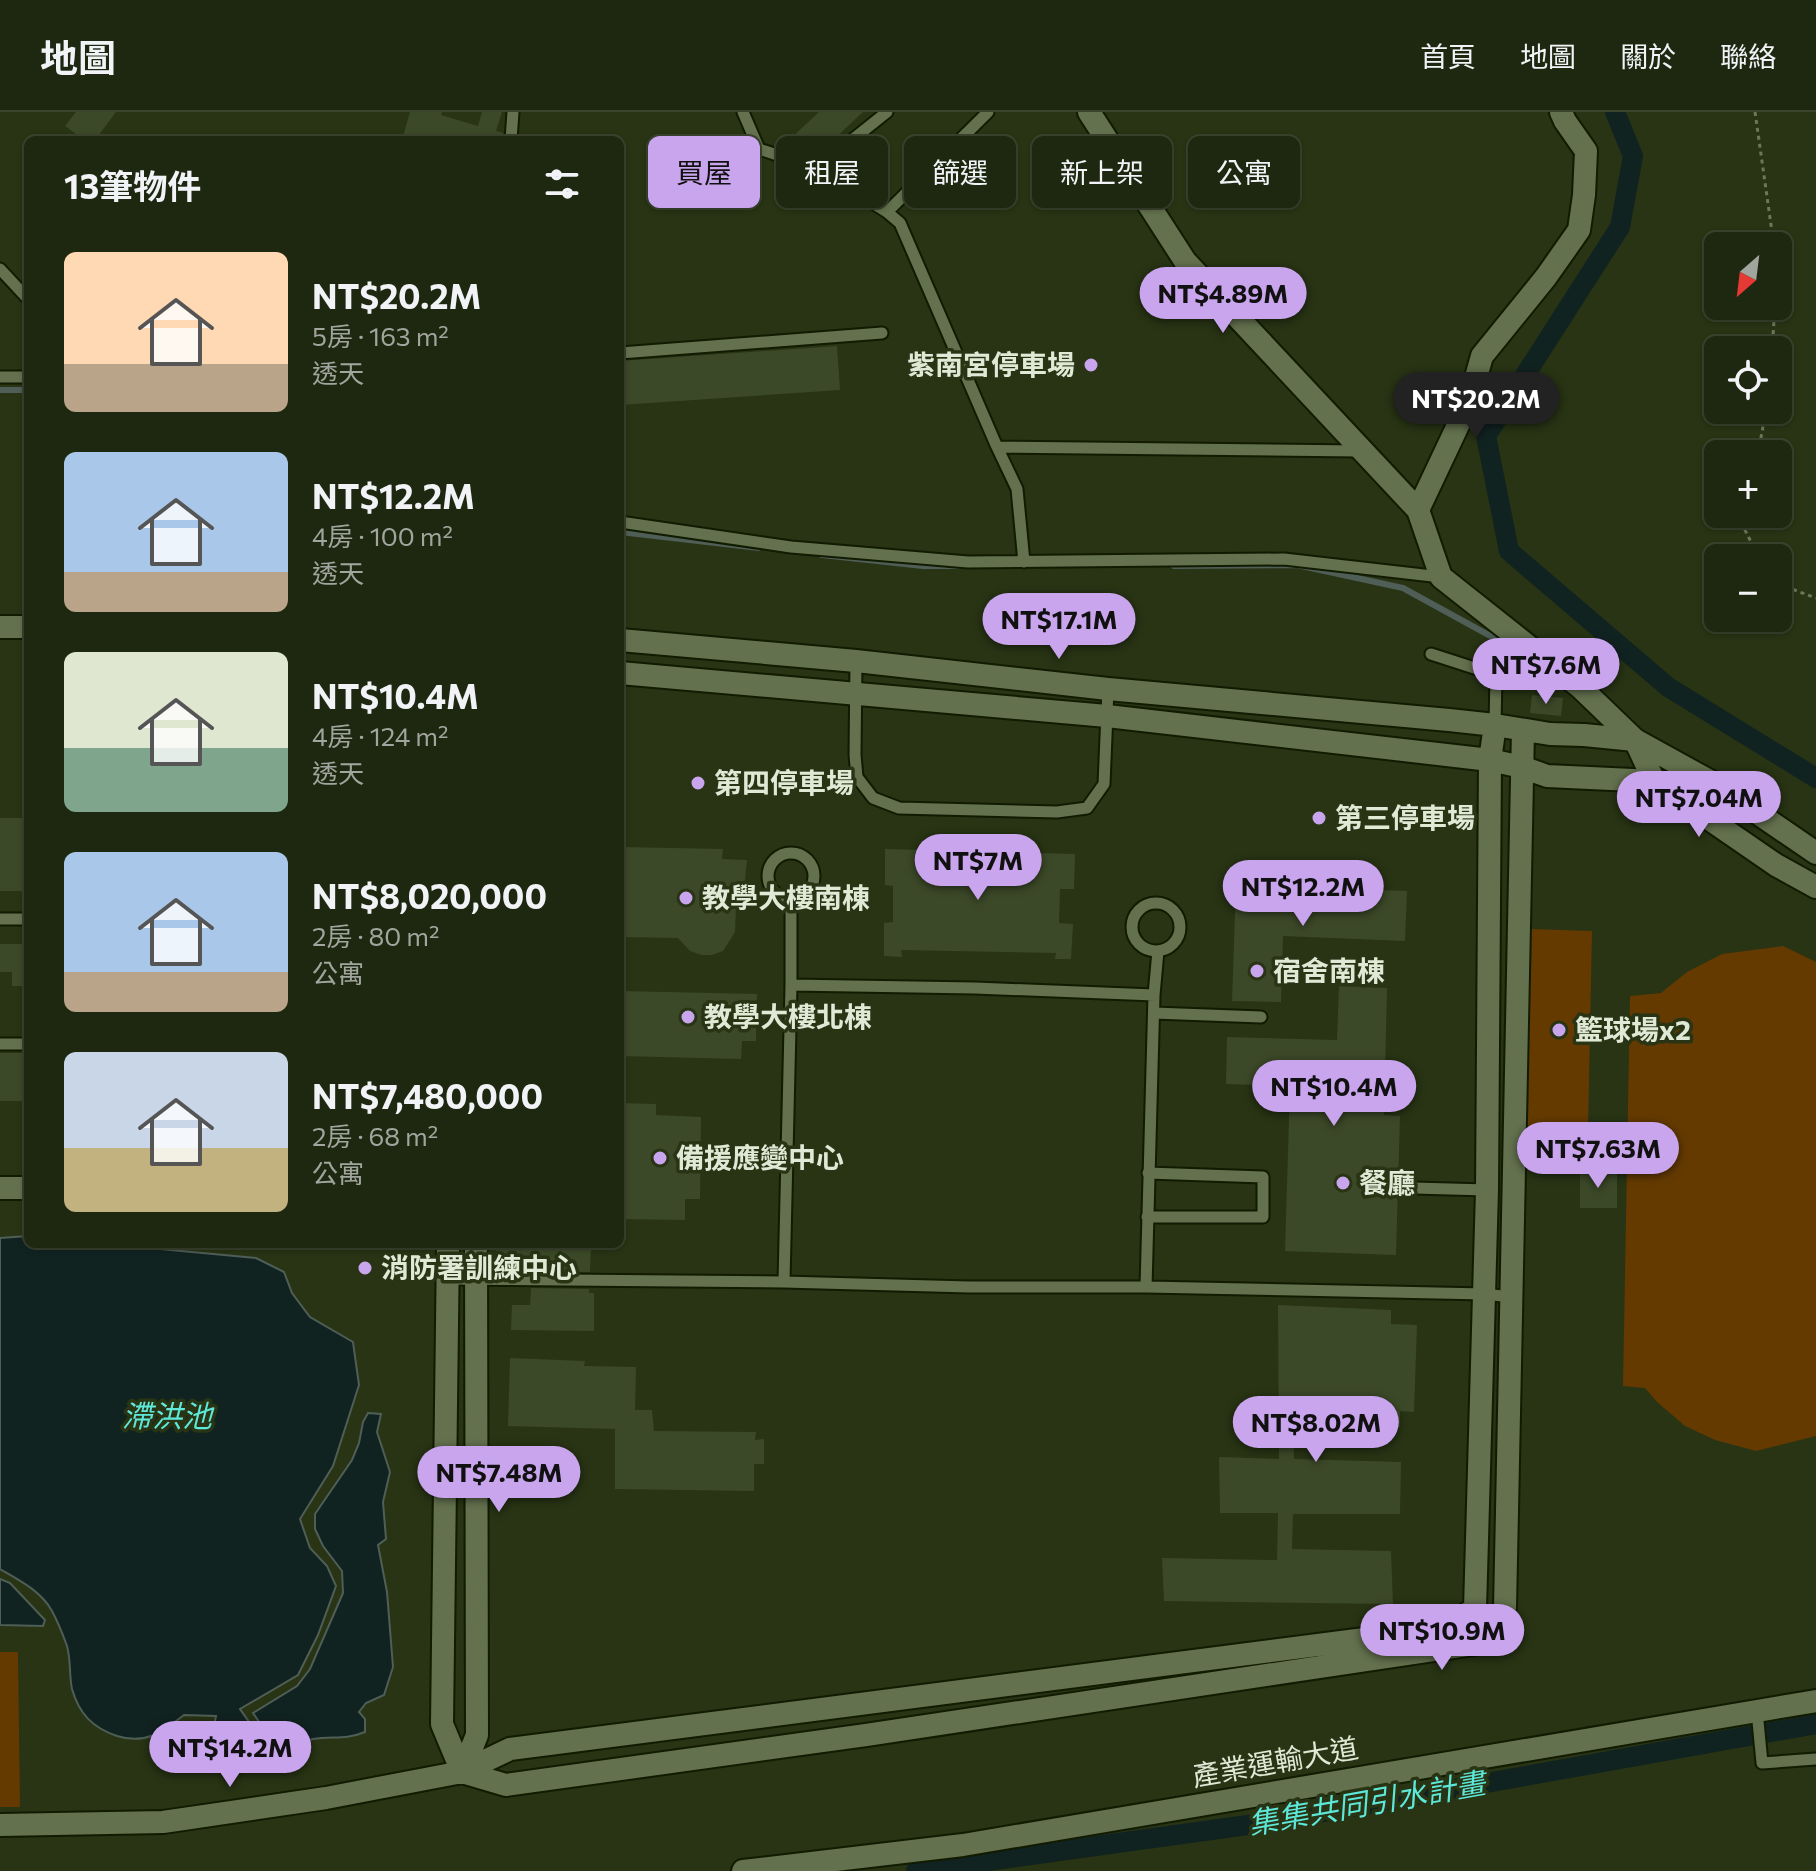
<!DOCTYPE html>
<html lang="zh-TW">
<head>
<meta charset="utf-8">
<style>
	body { margin:0; font-family:Commissioner,"Noto Sans TC",sans-serif; background:#2b331d; color:#f1f3f6; height:100vh; display:flex; flex-direction:column; font-size:30px; white-space:nowrap }
	* { box-sizing:border-box; margin:0 }
	p { font-size:26px; color:#a1a59e }
	.icon { flex:none; width:44px; height:44px; fill:none; stroke:currentColor; stroke-width:2; stroke-linecap:round; stroke-linejoin:round }
	.map { position:relative; flex:1; overflow:hidden }
	.details { position:absolute; left:24px; top:24px; width:600px; height:1112px; display:flex; flex-direction:column; background:#1e270f; border-radius:12px; box-shadow:0 2px 6px #0004,0 0 0 2px #3c442f }
	.details>* { flex:none }
	.guide { position:absolute; left:648px; top:24px; width:760px; height:72px; display:flex; gap:16px }
	.needle { width:52px; rotate:208deg }
	.buttons { position:absolute; left:1704px; top:120px; display:grid; gap:16px }
	.buttons a { display:grid; place-items:center; width:88px; height:88px; border-radius:12px; background:#1e270f; box-shadow:0 2px 6px #0004,0 0 0 2px #3c442f; font-size:40px }
	.price { position:absolute; translate:-50% -68px; padding:0 18px; border-radius:28px; background:#c9a5ee; color:#111; font-size:26px; line-height:52px; filter:drop-shadow(0 2px 4px #0008) }
	.price::after { content:''; position:absolute; left:50%; top:48px; width:24px; height:18px; margin-left:-12px; background:inherit; clip-path:polygon(0 0,100% 0,50% 100%) }
	.price.selected { background:#222; color:#fff }
	ul { padding:0; list-style:none }
	li { display:flex; align-items:center; gap:24px; height:200px; padding:0 40px }
	li span { display:grid; place-items:center; flex:none; width:224px; height:160px; border-radius:12px; color:#555 }
	li>.icon { margin-inline-start:auto }
	span .icon { width:96px; height:96px; fill:#fffc; stroke-width:1 }
	li b { font-size:34px }
	h2 { display:flex; justify-content:space-between; align-items:center; height:96px; padding:0 40px; font-size:34px }
	.chip { padding:0 28px; border-radius:12px; background:#1e270f; box-shadow:0 2px 6px #0004,0 0 0 2px #3c442f; font-size:28px; line-height:72px }
	.chip.selected { background:#c9a5ee; color:#111 }
	header { display:flex; align-items:center; gap:48px; box-sizing:border-box; height:112px; padding:0 40px; background:#1e270f; border-bottom:2px solid #3c442f }
	header strong { font-size:38px }
	nav { display:flex; gap:44px; margin-inline-start:auto; font-size:28px }
	.map>svg:first-child { display:block }
	.green { fill:#643a00 }
	.water { fill:#112321; stroke:#4f5e57; stroke-width:2 }
	.lines { fill:none; stroke-linecap:round; stroke-linejoin:round }
	.stream { stroke:#4f5e57; stroke-width:6 }
	.canal { stroke:#112321; stroke-width:20 }
	.building { fill:#3c4928 }
	.service-casing { stroke:#111b00; stroke-width:15 }
	.minor-casing { stroke:#111b00; stroke-width:26 }
	.tertiary-casing { stroke:#111b00; stroke-width:26 }
	.path { stroke:#6c775c; stroke-width:3; stroke-dasharray:4 4; stroke-linecap:butt }
	.service { stroke:#63714e; stroke-width:11 }
	.minor { stroke:#63714e; stroke-width:22 }
	.tertiary { stroke:#63714e; stroke-width:22 }
	.poi-dot { fill:#c9a5ee; stroke:#283414; stroke-width:3 }
	.labels { text-anchor:middle; stroke-width:7; stroke-linejoin:round; paint-order:stroke }
	.poi-label { font-size:28px; font-weight:bold; fill:#e0e9d6; stroke:#283414; text-anchor:start }
	.street-label { font-size:28px; fill:#e0e9d6; stroke:#283414 }
	.water-label { font-size:30px; font-style:italic; fill:#5ee8da; stroke:#283414 }
</style>
</head>
<body>
<header>
<strong>地圖</strong>
<nav><a>首頁</a><a>地圖</a><a>關於</a><a>聯絡</a></nav>
</header>
<div class="map">
<svg width="1816" height="1759" viewBox="0 0 1816 1759">
	<rect width="100%" height="100%" fill="#283414"/>
	<path class="green" d="M1531 817 1592 819 1588 1019 1527 1018Z
		M1783 834 1816 850V1324L1756 1339 1715 1328 1685 1314 1657 1290 1645 1276 1623 1274 1630 884 1661 881 1687 860 1722 842Z
		M0 1540H18L20 1695H0Z"/>
	<path class="water" d="M28 1124V1132H141L160 1137 256 1146 284 1160 292 1181 310 1205 353 1230 359 1273 333 1354 300 1407 310 1436 327 1454 336 1474 318 1523 298 1563 240 1597 259 1624 229 1636 211 1630 216 1604 184 1603C162 1620 146 1633 117 1624 93 1616 79 1602 72 1577 69 1563 71 1548 67 1534 63 1523 58 1510 52 1499 41 1479 19 1468 0 1457V1126Z
		M368 1301 381 1302 377 1320 390 1360 383 1390 386 1427 378 1433 387 1480 393 1555 384 1583 366 1591 359 1600 365 1607V1620C343 1629 332 1623 313 1627 298 1631 297 1634 281 1632L278 1637 253 1601 297 1574 310 1557 343 1481 342 1459 323 1434 315 1417V1402L352 1348 359 1331 363 1310Z
		M0 1467 10 1471 45 1508 43 1514 0 1513Z"/>
	<g class="lines">
		<path class="stream" d="M0 278H28
			M620 420 759 436
			M822 443 923 454H958
			M1174 454 1297 453 1403 476 1505 532 1529 548"/>
		<path class="canal" d="M1615 0 1633 44 1620 115 1486 324 1509 439 1668 575 1816 666
			M916 1759 1262 1711 1816 1612"/>
	</g>
	<path class="building" d="M76 0H116L95 28H84L65 14Z
		M410 0H442L441 3 478 14 482 0H502L496 19 503 21V28H402Z
		M819 0H863L814 46 805 43 789 28Z
		M837 234 840 278 620 293V249Z
		M1532 583 1563 586 1561 604 1530 601Z
		M0 706H28V779H0Z
		M620 735 723 737 722 747 747 748 744 777 753 778 752 795H736L735 820 723 839 712 843H702L690 839 678 826 620 825Z
		M885 737 1075 742 1074 777H1060L1059 811 1073 812 1071 847H1055L1056 841 901 838 902 845 884 844V811L893 810V774L885 773Z
		M1236 773 1407 779 1405 829 1283 824 1281 890 1232 889Z
		M0 832H28V874H12V860H0Z
		M1339 874 1387 876 1384 1003 1400 1004 1396 1143 1285 1139 1290 974 1226 972 1227 925 1337 928Z
		M620 879 757 882 756 929H742L741 947 620 944Z
		M0 941H28V989H0Z
		M620 991 656 992V1003L701 1005 700 1087H685V1108L620 1107Z
		M1580 1061H1617V1096H1580Z
		M496 1132H591L590 1160 531 1159V1154L496 1153Z
		M531 1176 589 1177V1181H594V1219L511 1218 512 1193H530Z
		M1278 1193 1391 1198V1212L1417 1213 1414 1300 1400 1299V1315L1293 1316 1294 1347 1401 1350 1400 1402H1293L1292 1437 1391 1439 1393 1492 1164 1489 1162 1446 1277 1448 1278 1401H1220L1219 1345 1279 1347Z
		M510 1246 585 1249 584 1254 636 1255 635 1298H652L654 1319 756 1320 755 1328 764 1327V1352H754V1379L615 1377V1317L508 1314Z"/>
	<g class="lines">
		<g class="service-casing">
			<path id="service" d="M743 0 759 37 817 56 887 100 900 111 997 335 1017 377 1024 450
				M511 28 513 0
				M817 56 887 0
				M887 100 988 0
				M0 157 28 187
				M620 241 882 221
				M0 265H28
				M997 335 1360 339
				M620 410 791 435 968 450 1284 447 1441 465
				M1431 542 1496 563 1495 613
				M856 549 855 643 857 665 873 686 899 696 1057 700 1087 696 1104 672 1108 577
				M768 764a23 23 0 1 1 46 0a23 23 0 1 1-46 0Z
				M1132 815a24 24 0 1 1 48 0a24 24 0 1 1-48 0Z
				M0 807H28
				M791 873 975 876 1154 883
				M1154 901 1261 905
				M0 932H28
				M1414 1076 1487 1078
				M1147 1105H1263V1065L1148 1061
				M447 1167 784 1170 969 1175H1146L1485 1182 1510 1185
				M784 1170 791 873V788
				M1146 1175 1154 883 1158 839
				M1757 1599 1762 1651 1816 1647"/>
		</g>
		<g class="minor-casing">
			<path id="minor" d="M1089 0 1185 149 1418 398
				M1561 0 1565 9 1586 39 1584 83 1579 118 1546 165 1482 244 1469 290 1418 398 1441 465 1580 575 1635 628
				M0 515H28
				M620 528 856 549 1108 577 1449 608 1495 613 1550 622 1584 623 1635 628
				M620 561 1107 604 1490 648 1522 655 1547 664 1654 669
				M0 1076H28
				M448 1132 442 1612 462 1660
				M462 1660 506 1673 866 1623 1487 1530 1505 1496 1523 618
				M462 1660 477 1623 476 1132
				M0 1713 163 1710 326 1686 462 1660 510 1637 1442 1517 1475 1497 1487 1078 1490 648 1495 613"/>
		</g>
		<g class="tertiary-casing">
			<path id="tertiary" d="M1635 628 1654 669 1776 753 1816 775
				M1635 628 1715 672 1816 741
				M743 1759 963 1733 1816 1589"/>
		</g>
		<path class="path" d="M1755 0 1774 134
			M1772 238 1775 194
			M1758 342 1766 298
			M1748 402 1745 418 1759 446
			M1778 472 1816 486"/>
		<use href="#service" class="service"/>
		<use href="#minor" class="minor"/>
		<use href="#tertiary" class="tertiary"/>
	</g>
	<g class="poi-dot">
		<circle cx="1091" cy="253" r="8"/>
		<circle cx="698" cy="671" r="8"/>
		<circle cx="1319" cy="706" r="8"/>
		<circle cx="686" cy="786" r="8"/>
		<circle cx="1257" cy="859" r="8"/>
		<circle cx="688" cy="905" r="8"/>
		<circle cx="1559" cy="918" r="8"/>
		<circle cx="660" cy="1046" r="8"/>
		<circle cx="1343" cy="1071" r="8"/>
		<circle cx="365" cy="1156" r="8"/>
	</g>
	<g class="labels">
		<g class="poi-label">
			<text x="1075" y="263" text-anchor="end">紫南宮停車場</text>
			<text x="714" y="681">第四停車場</text>
			<text x="1335" y="716">第三停車場</text>
			<text x="702" y="796">教學大樓南棟</text>
			<text x="1273" y="869">宿舍南棟</text>
			<text x="704" y="915">教學大樓北棟</text>
			<text x="1575" y="928">籃球場x2</text>
			<text x="676" y="1056">備援應變中心</text>
			<text x="1359" y="1081">餐廳</text>
			<text x="381" y="1166">消防署訓練中心</text>
		</g>
		<g class="street-label">
			<text transform="translate(1275 1650) rotate(-10)" y="10">產業運輸大道</text>
		</g>
		<g class="water-label">
			<text x="167" y="1315">滯洪池</text>
			<text transform="translate(1367 1692) rotate(-10)" y="10">集集共同引水計畫</text>
		</g>
	</g>
</svg>
<div class="buttons">
<a><svg class="needle" viewBox="-14 -14 28 28"><path d="M0-13l5 13h-10z" fill="#e53935"/><path d="M0 13l5-13h-10z" fill="#a1a59e"/></svg></a>
<a><svg class="icon" aria-label="locate" viewBox="0 0 24 24"><circle cx="12" cy="12" r="6"/><path d="M12 2v4M12 18v4M2 12h4M18 12h4"/></svg></a>
<a>+</a>
<a>−</a>
</div>
<b class="price" style="left:1223px;top:223px">NT$4.89M</b>
<b class="price selected" style="left:1476px;top:328px">NT$20.2M</b>
<b class="price" style="left:1059px;top:549px">NT$17.1M</b>
<b class="price" style="left:1546px;top:594px">NT$7.6M</b>
<b class="price" style="left:1699px;top:727px">NT$7.04M</b>
<b class="price" style="left:978px;top:790px">NT$7M</b>
<b class="price" style="left:1303px;top:816px">NT$12.2M</b>
<b class="price" style="left:1334px;top:1016px">NT$10.4M</b>
<b class="price" style="left:1598px;top:1078px">NT$7.63M</b>
<b class="price" style="left:1316px;top:1352px">NT$8.02M</b>
<b class="price" style="left:499px;top:1402px">NT$7.48M</b>
<b class="price" style="left:1442px;top:1560px">NT$10.9M</b>
<b class="price" style="left:230px;top:1677px">NT$14.2M</b>
<div class="guide">
<a class="chip selected">買屋</a>
<a class="chip">租屋</a>
<a class="chip">篩選</a>
<a class="chip">新上架</a>
<a class="chip">公寓</a>
</div>
<section class="details">
<h2>13筆物件<svg class="icon" aria-label="filters" viewBox="0 0 24 24"><path d="M4 7h16M4 17h16"/><circle cx="9" cy="7" r="2"/><circle cx="15" cy="17" r="2"/></svg></h2>
<ul>
<li><span style="background:linear-gradient(#ffd9b3 70%,#b9a48a 0)"><svg class="icon" aria-label="home" viewBox="0 0 24 24"><path d="M3 11l9-7 9 7M6 9v11h12V9"/></svg></span><div><b>NT$20.2M</b><p>5房 · 163 m²</p><p>透天</p></div></li>
<li><span style="background:linear-gradient(#a9c7e8 75%,#b9a48a 0)"><svg class="icon" aria-label="home" viewBox="0 0 24 24"><path d="M3 11l9-7 9 7M6 9v11h12V9"/></svg></span><div><b>NT$12.2M</b><p>4房 · 100 m²</p><p>透天</p></div></li>
<li><span style="background:linear-gradient(#dfe7d0 60%,#7fa58c 0)"><svg class="icon" aria-label="home" viewBox="0 0 24 24"><path d="M3 11l9-7 9 7M6 9v11h12V9"/></svg></span><div><b>NT$10.4M</b><p>4房 · 124 m²</p><p>透天</p></div></li>
<li><span style="background:linear-gradient(#a9c7e8 75%,#b9a48a 0)"><svg class="icon" aria-label="home" viewBox="0 0 24 24"><path d="M3 11l9-7 9 7M6 9v11h12V9"/></svg></span><div><b>NT$8,020,000</b><p>2房 · 80 m²</p><p>公寓</p></div></li>
<li><span style="background:linear-gradient(#c9d6e8 60%,#c2b280 0)"><svg class="icon" aria-label="home" viewBox="0 0 24 24"><path d="M3 11l9-7 9 7M6 9v11h12V9"/></svg></span><div><b>NT$7,480,000</b><p>2房 · 68 m²</p><p>公寓</p></div></li>
</ul>
</section>
</div>
</body>
</html>
